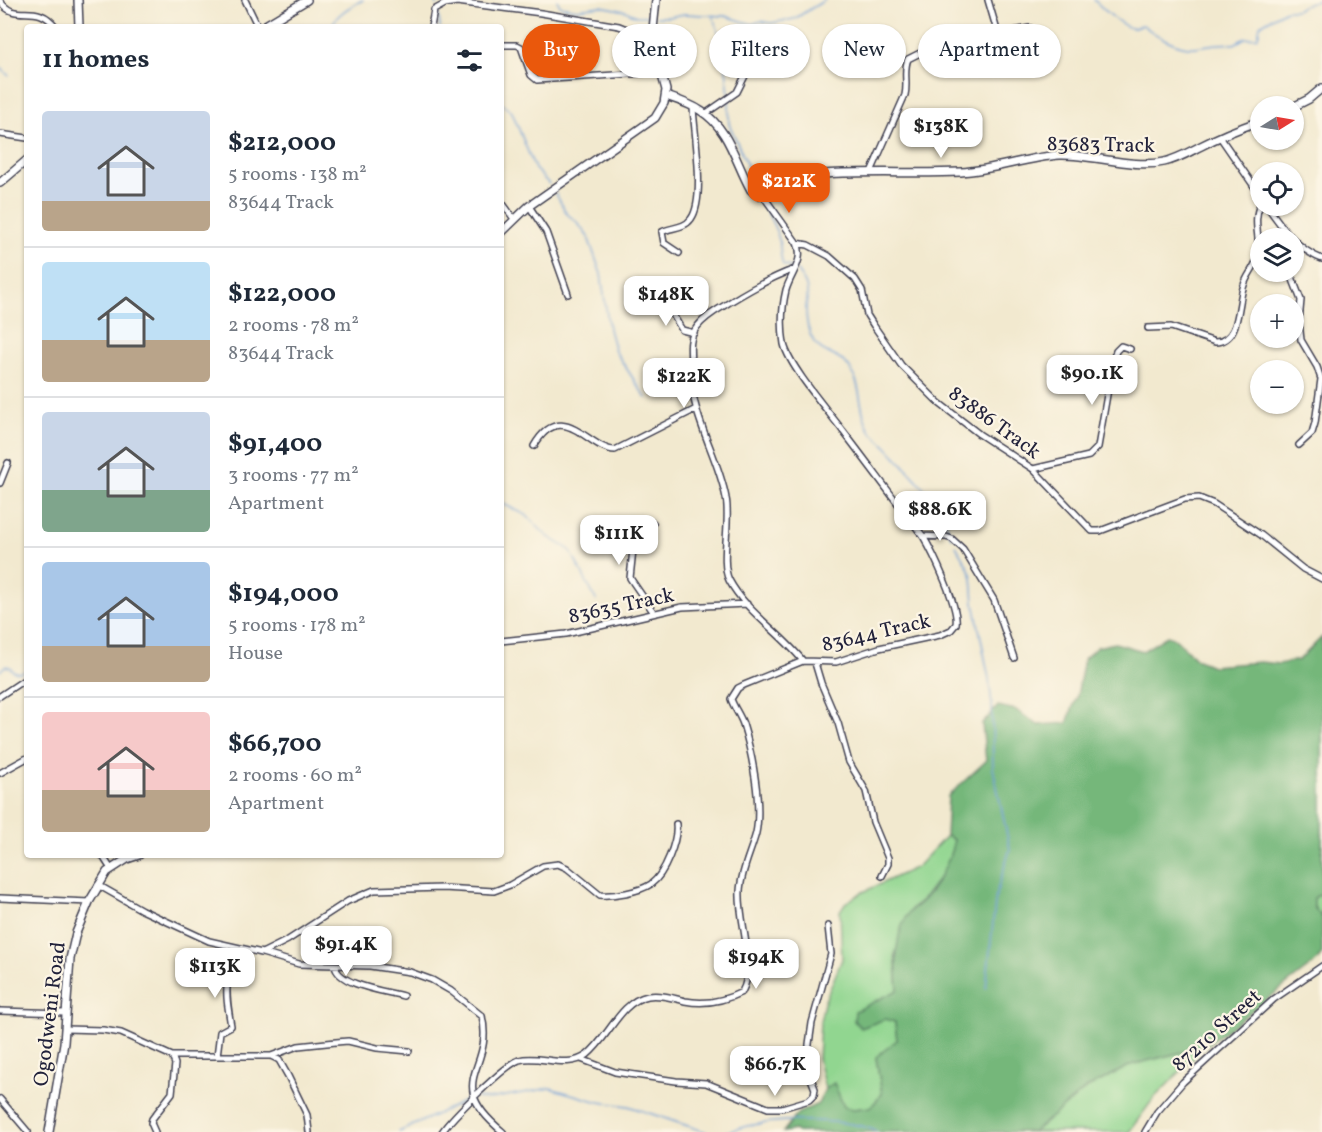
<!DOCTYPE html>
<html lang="en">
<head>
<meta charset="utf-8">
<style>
	body { margin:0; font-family:Vollkorn,serif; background:#f2f2f3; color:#1f2937; height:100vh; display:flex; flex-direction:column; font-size:22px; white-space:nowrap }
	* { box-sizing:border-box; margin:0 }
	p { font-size:20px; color:#747a83 }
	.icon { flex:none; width:33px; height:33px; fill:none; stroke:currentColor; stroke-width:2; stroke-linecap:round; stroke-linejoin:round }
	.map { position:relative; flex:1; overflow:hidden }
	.panel { position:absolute; left:24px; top:24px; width:480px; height:834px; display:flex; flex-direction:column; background:#fff; border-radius:6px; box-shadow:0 2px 4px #0004 }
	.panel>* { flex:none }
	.guide { position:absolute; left:522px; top:24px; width:570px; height:54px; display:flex; gap:12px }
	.needle { width:39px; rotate:79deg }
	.fabs { position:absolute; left:1250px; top:96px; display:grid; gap:12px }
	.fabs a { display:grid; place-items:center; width:54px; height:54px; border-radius:50%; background:#fff; box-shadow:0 2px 4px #0004; font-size:30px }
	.price { position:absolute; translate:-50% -51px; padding:0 14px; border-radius:12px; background:#fff; color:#222; font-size:20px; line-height:39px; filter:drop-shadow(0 2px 3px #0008) }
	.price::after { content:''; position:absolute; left:50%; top:36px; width:18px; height:14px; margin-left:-9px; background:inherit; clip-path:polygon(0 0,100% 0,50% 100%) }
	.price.current { background:#ea580c; color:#fff }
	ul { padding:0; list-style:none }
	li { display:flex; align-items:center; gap:18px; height:150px; padding:0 18px }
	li+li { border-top:2px solid #e0e1e3 }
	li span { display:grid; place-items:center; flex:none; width:168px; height:120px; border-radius:6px; color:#555 }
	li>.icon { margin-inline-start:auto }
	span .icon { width:72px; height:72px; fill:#fffc; stroke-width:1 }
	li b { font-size:26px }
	h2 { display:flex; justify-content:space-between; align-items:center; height:72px; padding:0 18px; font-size:26px }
	.chip { padding:0 21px; border-radius:27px; background:#fff; box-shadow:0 2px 4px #0004; font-size:21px; line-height:54px }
	.chip.current { background:#ea580c; color:#fff }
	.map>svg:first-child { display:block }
	.green { fill:#91d690; stroke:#5a7c66; stroke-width:1.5 }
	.forest { fill:#74b77a; stroke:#4b6c5a; stroke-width:1.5 }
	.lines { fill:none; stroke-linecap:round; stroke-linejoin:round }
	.stream { stroke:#6a9cd5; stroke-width:1.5 }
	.street-casing { stroke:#414051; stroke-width:8 }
	.secondary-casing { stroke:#414051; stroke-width:10 }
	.street { stroke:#fff; stroke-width:5 }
	.secondary { stroke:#fff; stroke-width:7 }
	.labels { text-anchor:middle; stroke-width:4.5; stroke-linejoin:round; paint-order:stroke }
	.street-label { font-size:21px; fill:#22223b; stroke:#fcf5e5 }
</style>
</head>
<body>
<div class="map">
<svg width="1322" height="1132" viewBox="0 0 1322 1132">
	<rect width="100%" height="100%" fill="#fcf5e5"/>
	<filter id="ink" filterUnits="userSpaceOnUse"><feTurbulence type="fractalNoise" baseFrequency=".0167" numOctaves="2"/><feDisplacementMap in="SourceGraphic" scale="12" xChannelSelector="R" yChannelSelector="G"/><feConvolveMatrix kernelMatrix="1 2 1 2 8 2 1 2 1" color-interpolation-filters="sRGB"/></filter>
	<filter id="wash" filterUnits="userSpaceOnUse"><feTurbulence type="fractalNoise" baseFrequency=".008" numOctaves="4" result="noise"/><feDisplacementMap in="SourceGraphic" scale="24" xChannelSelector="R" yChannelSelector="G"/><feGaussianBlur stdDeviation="1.35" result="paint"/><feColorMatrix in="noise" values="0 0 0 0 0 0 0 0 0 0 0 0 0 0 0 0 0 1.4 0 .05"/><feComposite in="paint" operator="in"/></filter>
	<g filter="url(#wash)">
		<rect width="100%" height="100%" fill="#f2e9cf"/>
		<path class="green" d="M946 836 955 840 950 858 942 874 919 904 911 909 895 954 898 990 861 1028 885 1019 895 1022 897 1040 876 1058 882 1094 871 1107 853 1109 844 1107 834 1084 825 1089 818 1059 820 1021 824 1003 842 959 840 911 845 903 861 893 917 867Z
			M1322 893V918L1314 907V898Z
			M1206 1046 1154 1098 1129 1132H1033L1087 1088 1131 1065Z"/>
		<path class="forest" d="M1167 636 1176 639 1196 659 1212 666 1260 662 1279 664 1299 660 1322 637V893L1314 898V907L1322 918V954L1316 962 1206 1046 1131 1065 1087 1088 1033 1132H797L795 1130 783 1132 798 1113 818 1104 825 1089 834 1083 844 1107 853 1109 871 1107 882 1094 876 1057 897 1040 895 1022 885 1019 861 1028 854 1021 855 1011 898 990C896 964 893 932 911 910 913 908 917 906 919 904 937 887 949 863 954 840L946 836 948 796 986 761 982 724 998 706 1016 710 1038 725 1067 723 1077 696 1084 659 1097 647 1115 643 1143 651Z"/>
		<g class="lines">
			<path class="stream" d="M436 0 437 5
				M557 0 560 6 577 9 601 6 626 11 636 16H651
				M1094 0C1101 7 1124 29 1133 28 1136 28 1139 26 1143 25 1155 35 1179 49 1195 47 1208 46 1220 42 1234 44L1245 38 1258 37 1260 25 1286 10H1296L1308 3 1322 0
				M438 10 440 27
				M713 16 723 45 729 94
				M656 17H669L684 14 725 16 752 24 761 21 771 23 794 19 825 0
				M331 27C336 14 351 6 363 0
				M0 67 9 76
				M729 99V124L758 190
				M501 103 512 112 535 169 549 184
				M556 194 567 214 577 222 588 237 601 274 609 329 615 351 646 398
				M761 198C765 211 777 227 779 240 781 249 780 256 783 265L793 268
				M797 271C800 276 805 281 806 286 809 294 806 301 806 309 806 319 808 332 813 340 820 354 839 354 849 367 863 385 858 413 871 432 875 436 880 440 884 444 908 470 942 503 951 537
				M501 503 526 515 547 536 570 550 596 600
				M956 546 968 567 972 577 974 603 989 679 992 705 993 768 1010 849 996 894 986 988
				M0 671 5 666 10 667C15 675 19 673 27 670
				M477 1098 489 1099 550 1088 599 1102 628 1106 706 1132
				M399 1132 467 1100
				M726 1132C735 1130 744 1126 753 1125 782 1119 852 1118 878 1132"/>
		</g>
	</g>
	<g filter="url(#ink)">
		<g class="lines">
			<g class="street-casing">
				<path id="street" d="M245 0 258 27
					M988 0 998 34
					M0 1C16 25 36 0 56 27
					M431 27 434 10 445 4 457 2 541 13 619 26 652 39
					M501 45H517L521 47 531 75 537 80 661 72
					M705 114 737 92 751 64 762 52
					M0 134 27 138
					M1220 137 1260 195
					M871 172 905 95C908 83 903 70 908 59L922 52 976 44 998 34 1030 28
					M764 197 797 243C805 260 791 273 786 290 782 307 781 326 784 344 789 366 828 411 843 431 870 466 896 502 923 536 933 553 959 607 956 624L951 630 940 635 879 648 836 662 803 661C781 633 746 612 729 580 720 562 731 521 726 498 720 466 704 438 696 407 691 392 692 377 691 362 690 349 689 337 697 327 705 316 719 309 730 302 751 289 772 277 795 269
					M501 201 514 219
					M529 206 546 232 568 294
					M1267 206C1281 226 1298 250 1322 259
					M1284 238V229
					M797 243 808 245 829 256 855 279 862 290 867 315 874 326 901 365 939 403 979 434 1033 469 1092 531H1100L1185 499 1199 498 1214 504 1261 535 1303 569 1322 579
					M679 253 664 243 662 232C670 227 684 229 691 219 706 199 694 132 693 107
					M1290 272 1301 300 1299 322 1301 340 1317 367 1321 379 1315 423 1312 433 1299 445
					M657 297 660 304 670 310 682 330 694 333
					M1148 328 1171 327 1215 342C1241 342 1237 303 1244 285 1247 275 1256 266 1258 256 1261 239 1252 221 1260 205
					M534 446C562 397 589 450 615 450L696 409
					M1033 469 1089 456 1098 447 1113 360 1116 351 1121 346 1130 349
					M0 483 8 463
					M653 523 634 540 630 578 654 613
					M923 536 946 537 952 539 963 549 994 600 1014 658
					M501 641 566 634 682 607 747 604
					M815 663 821 683 838 723 849 762 866 791 873 822 888 858V864L882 876
					M0 696 27 678
					M0 773 27 758
					M102 855 111 869
					M98 885 142 910 209 941 262 953 299 964 370 966 410 972 432 980 451 991 482 1016C495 1070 441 1081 503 1132
					M0 898 89 902
					M262 953 288 940 348 901 374 890 443 888 494 891 510 885 543 866 558 864 567 868 600 895C614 896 639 892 651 884 665 874 678 840 676 824
					M335 966C338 985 385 991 403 996
					M0 1011 65 1013
					M65 1029 103 1030 121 1033 172 1056H271L279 1060 288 1076 307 1115 309 1132
					M217 1056 220 1032 231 1026C225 990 223 982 242 949
					M271 1056 298 1046 336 1042 348 1041 377 1048 409 1051
					M581 1059 615 1072 676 1081 706 1083 768 1108H782L809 1100 814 1095 815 1089 808 1071 809 1044 812 1023 831 954 828 926
					M0 1099 28 1132
					M155 1132 151 1123 152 1119 172 1093 175 1064 172 1056
					M442 1132C452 1117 504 1066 519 1060 539 1054 567 1070 587 1055 608 1039 620 1001 648 996 660 994 673 998 685 1001 705 1005 724 1001 742 992 757 964 738 921 740 891 741 871 751 852 756 833 762 804 752 753 743 724 740 715 734 708 731 699L738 688 744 685 803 661
					M1145 1132 1157 1112 1183 1082 1274 999 1322 966"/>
			</g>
			<g class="secondary-casing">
				<path id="secondary" d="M78 0 79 27
					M262 27 307 0
					M666 96C678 100 691 104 701 111 729 128 736 164 751 190 769 210 802 175 825 174 871 171 916 174 961 172 995 170 1027 157 1060 155 1092 154 1134 169 1164 162 1178 159 1189 152 1201 146 1220 136 1240 128 1260 121
					M1293 107 1309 99 1322 88
					M0 183 27 160
					M501 233 529 206 655 118 664 103 666 90 652 39 656 0
					M49 1132 64 1043 70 959 76 933 89 902 107 872 127 859 139 855"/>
			</g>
			<use href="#street" class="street"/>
			<use href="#secondary" class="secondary"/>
		</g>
	</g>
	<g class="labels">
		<g class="street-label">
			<text transform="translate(1101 144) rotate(1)" y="7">83683 Track</text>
			<text transform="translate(995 422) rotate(36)" y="7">83886 Track</text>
			<text transform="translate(621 605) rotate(-12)" y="7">83635 Track</text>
			<text transform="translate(876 632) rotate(-13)" y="7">83644 Track</text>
			<text transform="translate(49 1014) rotate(-83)" y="7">Ogodweni Road</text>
			<text transform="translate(1216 1030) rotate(-42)" y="7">87210 Street</text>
		</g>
	</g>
</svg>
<div class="fabs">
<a><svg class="needle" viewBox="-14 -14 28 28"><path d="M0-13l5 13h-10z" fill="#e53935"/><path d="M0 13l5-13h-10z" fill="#747a83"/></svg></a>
<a><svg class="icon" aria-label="locate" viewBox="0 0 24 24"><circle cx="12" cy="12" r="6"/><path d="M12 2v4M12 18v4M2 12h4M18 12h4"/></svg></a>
<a><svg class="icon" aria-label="layers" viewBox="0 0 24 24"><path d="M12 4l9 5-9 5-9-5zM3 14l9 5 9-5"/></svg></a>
<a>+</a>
<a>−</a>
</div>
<b class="price" style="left:941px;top:159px">$138K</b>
<b class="price current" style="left:789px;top:214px">$212K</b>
<b class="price" style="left:666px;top:327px">$148K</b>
<b class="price" style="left:1092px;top:406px">$90.1K</b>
<b class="price" style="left:684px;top:409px">$122K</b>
<b class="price" style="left:940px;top:542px">$88.6K</b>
<b class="price" style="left:619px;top:566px">$111K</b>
<b class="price" style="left:346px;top:977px">$91.4K</b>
<b class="price" style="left:756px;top:990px">$194K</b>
<b class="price" style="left:215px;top:999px">$113K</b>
<b class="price" style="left:775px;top:1097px">$66.7K</b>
<div class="guide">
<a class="chip current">Buy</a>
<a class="chip">Rent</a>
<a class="chip">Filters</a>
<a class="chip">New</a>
<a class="chip">Apartment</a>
</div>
<section class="panel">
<h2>11 homes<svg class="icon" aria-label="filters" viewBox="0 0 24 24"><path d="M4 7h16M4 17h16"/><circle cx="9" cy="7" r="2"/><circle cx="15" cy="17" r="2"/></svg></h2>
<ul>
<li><span style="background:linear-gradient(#c9d6e8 75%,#b9a48a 0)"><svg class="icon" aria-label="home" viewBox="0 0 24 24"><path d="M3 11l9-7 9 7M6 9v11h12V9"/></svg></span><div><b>$212,000</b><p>5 rooms · 138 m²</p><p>83644 Track</p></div></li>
<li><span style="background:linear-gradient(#bfe0f5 65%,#b9a48a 0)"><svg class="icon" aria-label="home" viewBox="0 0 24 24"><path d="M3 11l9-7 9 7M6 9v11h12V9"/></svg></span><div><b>$122,000</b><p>2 rooms · 78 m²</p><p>83644 Track</p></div></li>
<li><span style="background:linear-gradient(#c9d6e8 65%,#7fa58c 0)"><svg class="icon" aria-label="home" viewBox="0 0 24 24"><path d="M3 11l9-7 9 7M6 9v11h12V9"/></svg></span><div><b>$91,400</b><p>3 rooms · 77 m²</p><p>Apartment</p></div></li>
<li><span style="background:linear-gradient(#a9c7e8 70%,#b9a48a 0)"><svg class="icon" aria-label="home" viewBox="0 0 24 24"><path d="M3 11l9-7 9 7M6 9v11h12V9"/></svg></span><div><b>$194,000</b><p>5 rooms · 178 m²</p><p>House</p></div></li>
<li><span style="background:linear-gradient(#f6c9c9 65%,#b9a48a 0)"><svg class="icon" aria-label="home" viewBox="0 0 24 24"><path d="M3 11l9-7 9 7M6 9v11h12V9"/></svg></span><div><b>$66,700</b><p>2 rooms · 60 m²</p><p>Apartment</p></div></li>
</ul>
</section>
</div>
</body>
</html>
